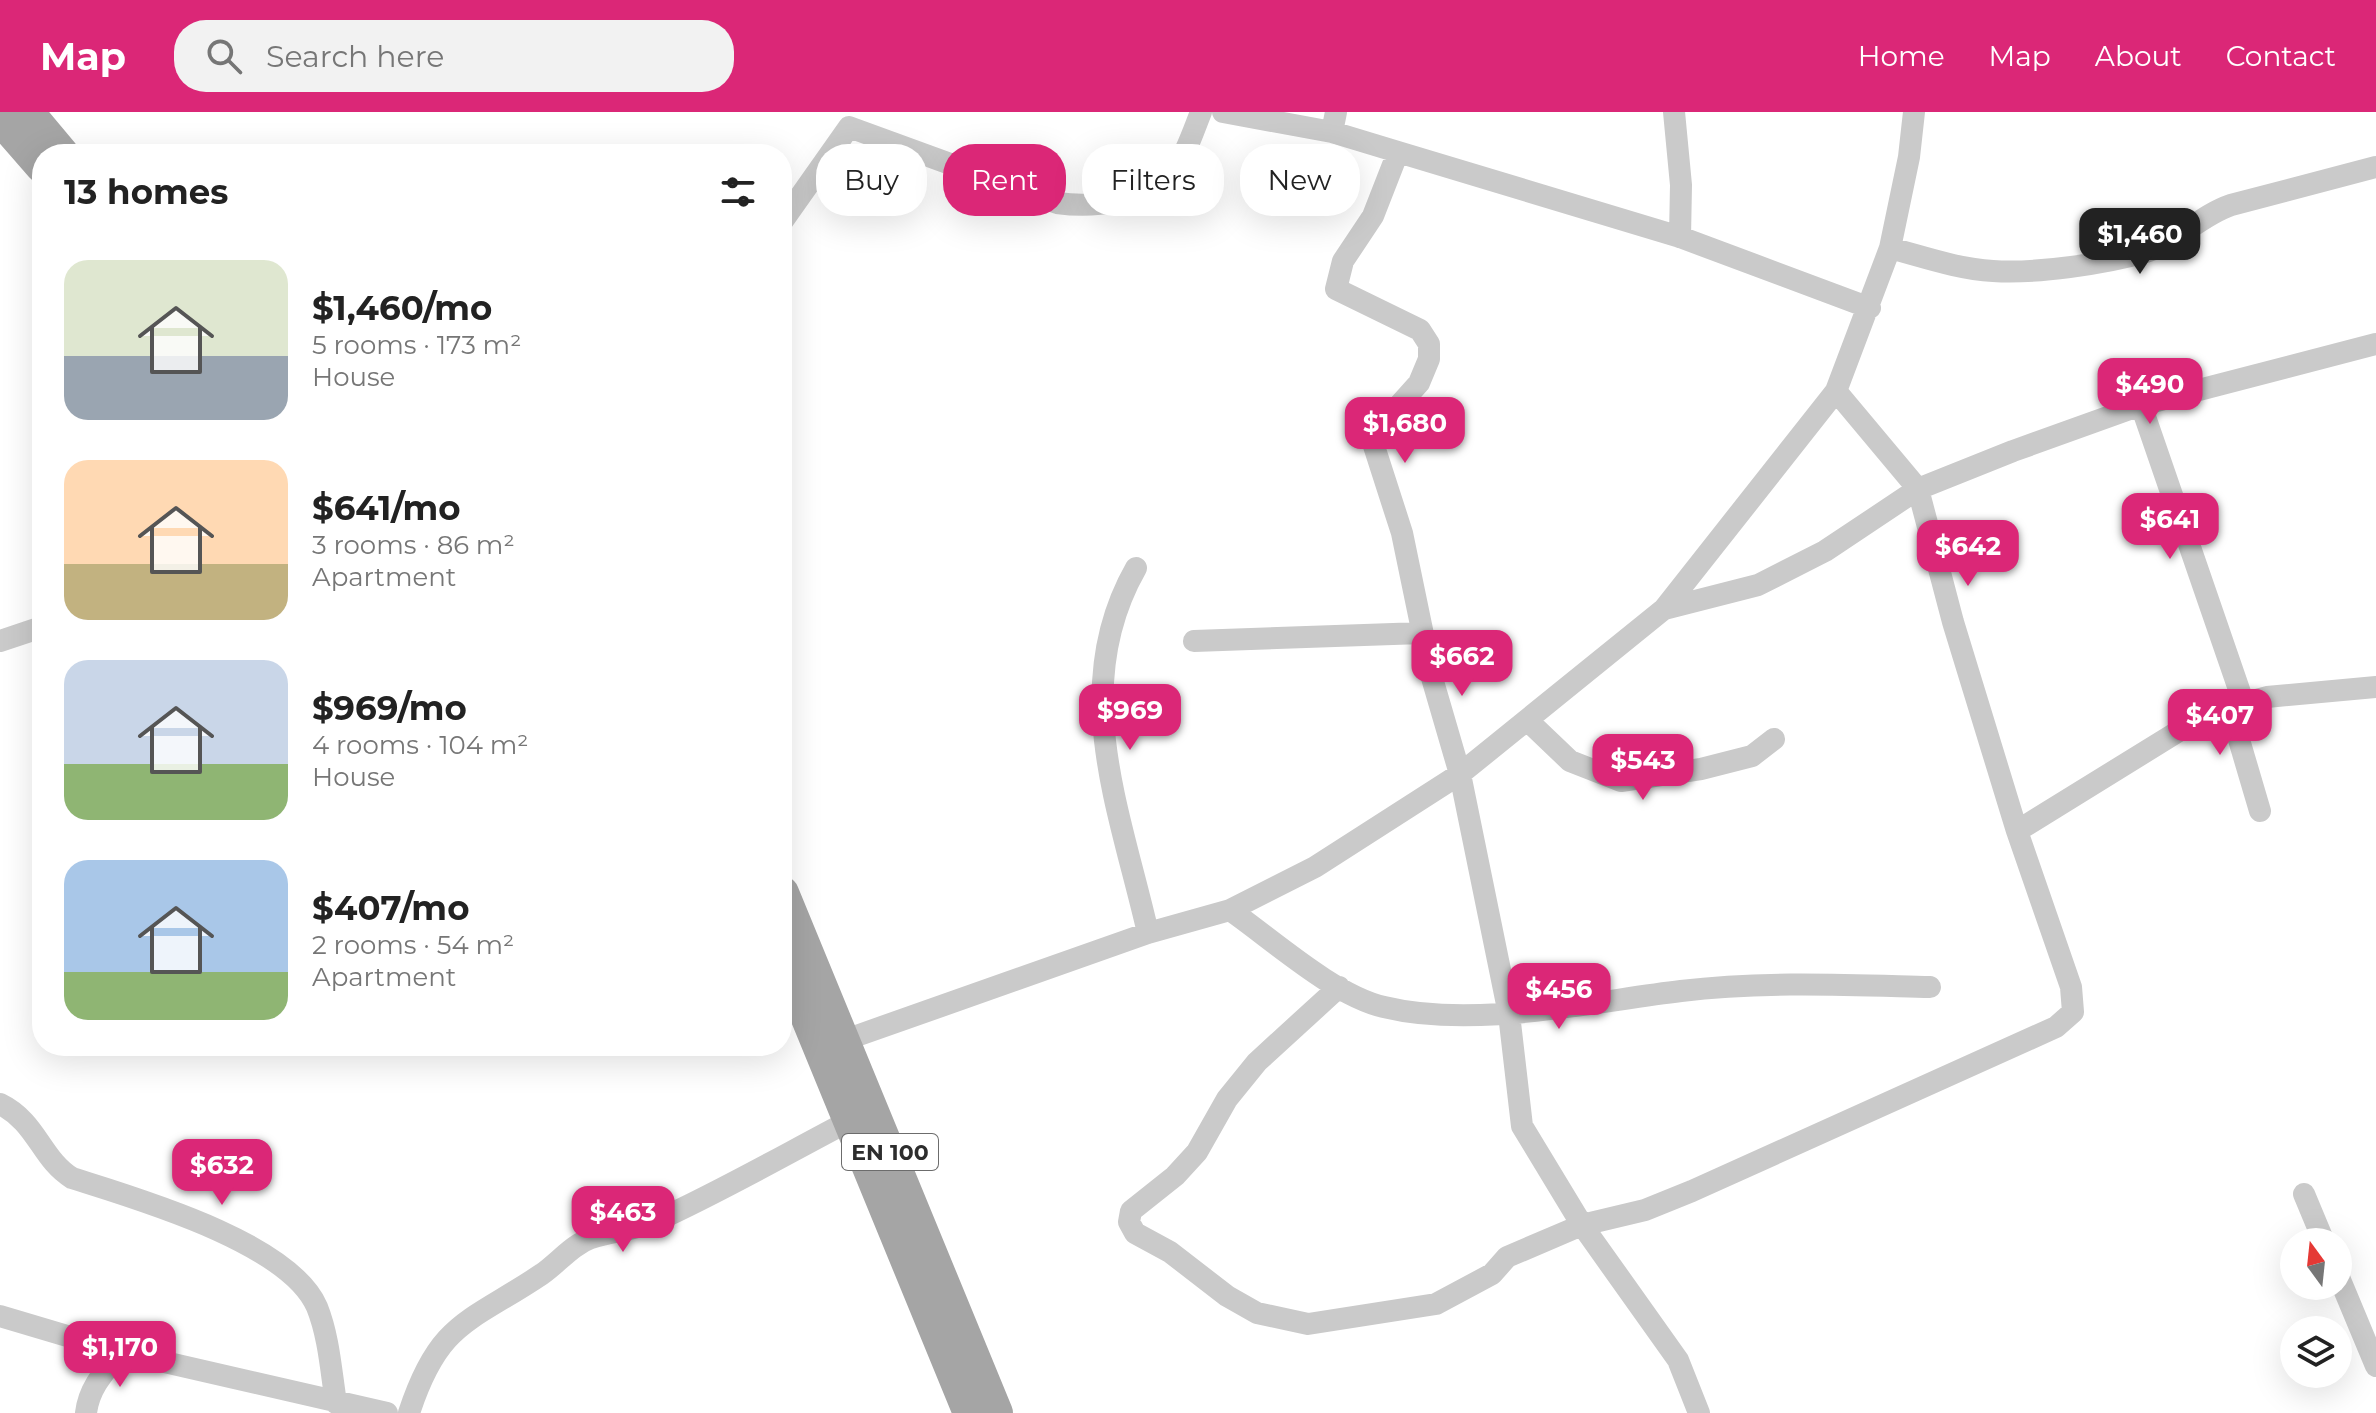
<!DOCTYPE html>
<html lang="en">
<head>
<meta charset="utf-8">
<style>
	body { margin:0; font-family:Montserrat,sans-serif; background:#f2f2f2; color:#222; height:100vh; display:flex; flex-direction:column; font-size:30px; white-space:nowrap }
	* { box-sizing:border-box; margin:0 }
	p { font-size:26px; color:#767676 }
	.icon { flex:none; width:44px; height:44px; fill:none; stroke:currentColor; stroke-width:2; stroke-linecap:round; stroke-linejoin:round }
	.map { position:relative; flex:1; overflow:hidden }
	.side { position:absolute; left:32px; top:32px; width:760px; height:912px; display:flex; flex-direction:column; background:#fff; border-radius:32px; box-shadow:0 8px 32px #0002 }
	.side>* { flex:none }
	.hud { position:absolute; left:816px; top:32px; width:760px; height:72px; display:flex; gap:16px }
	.needle { width:52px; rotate:345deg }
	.buttons { position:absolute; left:2280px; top:1116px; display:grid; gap:16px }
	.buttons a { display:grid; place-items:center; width:72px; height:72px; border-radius:50%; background:#fff; box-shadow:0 8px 32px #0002; font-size:40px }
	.price { position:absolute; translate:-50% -68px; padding:0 18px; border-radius:16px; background:#db2777; color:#fff; font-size:26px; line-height:52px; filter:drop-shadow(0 2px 4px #0008) }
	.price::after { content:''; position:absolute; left:50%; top:48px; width:24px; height:18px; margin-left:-12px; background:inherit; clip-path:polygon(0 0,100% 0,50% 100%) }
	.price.selected { background:#222; color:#fff }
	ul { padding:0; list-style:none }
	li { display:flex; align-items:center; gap:24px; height:200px; padding:0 32px }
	li span { display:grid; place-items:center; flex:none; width:224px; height:160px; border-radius:24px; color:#555 }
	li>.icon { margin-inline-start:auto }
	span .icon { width:96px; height:96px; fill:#fffc; stroke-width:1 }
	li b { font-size:34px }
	h2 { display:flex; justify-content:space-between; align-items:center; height:96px; padding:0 32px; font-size:34px }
	.pill { padding:0 28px; border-radius:32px; background:#fff; box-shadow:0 8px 32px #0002; font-size:28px; line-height:72px }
	.pill.selected { background:#db2777; color:#fff }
	header { display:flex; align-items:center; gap:48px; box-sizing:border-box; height:112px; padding:0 40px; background:#db2777; color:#fff }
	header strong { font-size:38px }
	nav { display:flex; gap:44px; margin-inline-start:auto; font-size:28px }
	.search { width:560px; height:72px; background:#f2f2f2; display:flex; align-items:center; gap:20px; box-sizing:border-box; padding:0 28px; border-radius:32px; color:#767676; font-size:30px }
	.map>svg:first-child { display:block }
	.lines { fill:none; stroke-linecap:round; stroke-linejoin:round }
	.street { stroke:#cacaca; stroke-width:22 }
	.primary { stroke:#a5a5a5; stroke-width:34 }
	.labels { text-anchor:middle; stroke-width:8; stroke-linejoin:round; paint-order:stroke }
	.shield { fill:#fff; stroke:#6c6c6c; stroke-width:2 }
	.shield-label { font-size:22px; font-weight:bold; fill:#2d2d2d }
</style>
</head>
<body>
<header>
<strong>Map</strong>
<div class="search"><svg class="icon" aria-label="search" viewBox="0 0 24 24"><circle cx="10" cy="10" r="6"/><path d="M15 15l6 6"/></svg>Search here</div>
<nav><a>Home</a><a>Map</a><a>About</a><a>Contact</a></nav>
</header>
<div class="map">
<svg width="2376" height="1301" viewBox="0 0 2376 1301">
	<rect width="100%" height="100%" fill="#fff"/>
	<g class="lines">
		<path class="street" d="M1223 0 1332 20 1398 40 1680 125 1870 196
			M1674 0 1681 73 1680 125
			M1332 20 1336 0
			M1398 40 1373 104 1343 149 1336 177 1420 218 1429 232V247L1419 271 1375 320 1373 331 1402 421 1432 566 1460 662 1509 902 1522 1014 1582 1113 1678 1248 1699 1301
			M782 110 849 15 1057 91C1094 96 1142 91 1170 62 1185 46 1193 20 1201 0
			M1890 136C1924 145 1958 157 1993 159 2035 162 2104 152 2146 140 2178 130 2199 104 2231 93L2376 55
			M2141 293 2243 589 2237 621 2260 699
			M1136 456C1068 575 1120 698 1148 821
			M1664 497 1758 473 1825 439 1918 377 2013 339 2141 293 2376 232
			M0 529 42 515
			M1194 529 1422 521
			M1527 608 1570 649 1621 669 1701 657 1752 644 1774 627
			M2017 719 2208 601 2267 585 2376 575
			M1230 798C1273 828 1333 883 1384 895 1474 917 1589 890 1681 879 1764 869 1847 873 1930 875
			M1339 875 1257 950 1227 987 1197 1040 1175 1064 1131 1099 1129 1110 1135 1121 1170 1140 1227 1184 1257 1201 1308 1212 1436 1192 1492 1162 1507 1145 1582 1113 1645 1098 1692 1079 2056 915 2073 900 2071 875 2017 719 1953 510 1918 377 1836 279
			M845 928 1148 821 1230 798 1315 755 1460 662 1664 497 1836 279 1890 136 1909 45 1914 0
			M0 992C37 1010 41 1047 72 1066 135 1086 289 1130 317 1195 329 1225 331 1259 336 1291
			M2304 1082 2324 1130
			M2338 1163 2376 1254
			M0 1204 121 1240 387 1301
			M86 1301C89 1275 105 1259 121 1240
			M409 1301C439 1209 469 1211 542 1162 559 1150 572 1133 591 1126 612 1119 636 1118 656 1109 722 1079 786 1042 851 1008"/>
		<path class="primary" d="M27 0 62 42
			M0 6 42 54
			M782 781 996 1301
			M782 857 798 882 970 1301"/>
	</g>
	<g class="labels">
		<rect class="shield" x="842" y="1022" width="96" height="36" rx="6"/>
		<g class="shield-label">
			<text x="890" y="1048">EN 100</text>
		</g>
	</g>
</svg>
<div class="buttons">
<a><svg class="needle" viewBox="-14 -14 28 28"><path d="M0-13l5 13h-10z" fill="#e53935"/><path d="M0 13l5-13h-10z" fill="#767676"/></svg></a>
<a><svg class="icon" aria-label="layers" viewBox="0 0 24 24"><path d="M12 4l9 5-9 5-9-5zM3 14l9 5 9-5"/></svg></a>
</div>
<b class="price selected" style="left:2140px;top:164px">$1,460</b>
<b class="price" style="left:2150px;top:314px">$490</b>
<b class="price" style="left:1405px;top:353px">$1,680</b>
<b class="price" style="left:2170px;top:449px">$641</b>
<b class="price" style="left:1968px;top:476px">$642</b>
<b class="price" style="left:1462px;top:586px">$662</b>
<b class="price" style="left:1130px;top:640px">$969</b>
<b class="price" style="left:2220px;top:645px">$407</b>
<b class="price" style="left:1643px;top:690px">$543</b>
<b class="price" style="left:1559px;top:919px">$456</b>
<b class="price" style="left:222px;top:1095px">$632</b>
<b class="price" style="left:623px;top:1142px">$463</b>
<b class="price" style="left:120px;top:1277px">$1,170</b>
<div class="hud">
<a class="pill">Buy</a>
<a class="pill selected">Rent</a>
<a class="pill">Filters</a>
<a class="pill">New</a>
</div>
<section class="side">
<h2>13 homes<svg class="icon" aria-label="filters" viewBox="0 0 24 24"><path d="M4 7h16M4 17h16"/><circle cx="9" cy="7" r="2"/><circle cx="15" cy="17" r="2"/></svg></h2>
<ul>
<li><span style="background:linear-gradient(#dfe7d0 60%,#9aa5b1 0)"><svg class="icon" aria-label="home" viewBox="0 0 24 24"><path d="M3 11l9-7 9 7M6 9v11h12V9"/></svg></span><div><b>$1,460/mo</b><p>5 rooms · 173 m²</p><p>House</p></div></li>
<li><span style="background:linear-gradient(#ffd9b3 65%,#c2b280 0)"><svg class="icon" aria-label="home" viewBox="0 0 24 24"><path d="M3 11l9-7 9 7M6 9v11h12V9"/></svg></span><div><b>$641/mo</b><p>3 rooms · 86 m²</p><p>Apartment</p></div></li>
<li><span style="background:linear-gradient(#c9d6e8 65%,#8fb573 0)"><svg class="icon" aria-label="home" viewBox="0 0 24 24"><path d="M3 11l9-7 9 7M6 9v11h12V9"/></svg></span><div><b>$969/mo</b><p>4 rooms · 104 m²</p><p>House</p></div></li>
<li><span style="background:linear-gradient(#a9c7e8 70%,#8fb573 0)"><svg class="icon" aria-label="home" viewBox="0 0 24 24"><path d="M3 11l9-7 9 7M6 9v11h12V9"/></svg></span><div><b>$407/mo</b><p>2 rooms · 54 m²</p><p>Apartment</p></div></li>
</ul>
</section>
</div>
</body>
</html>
